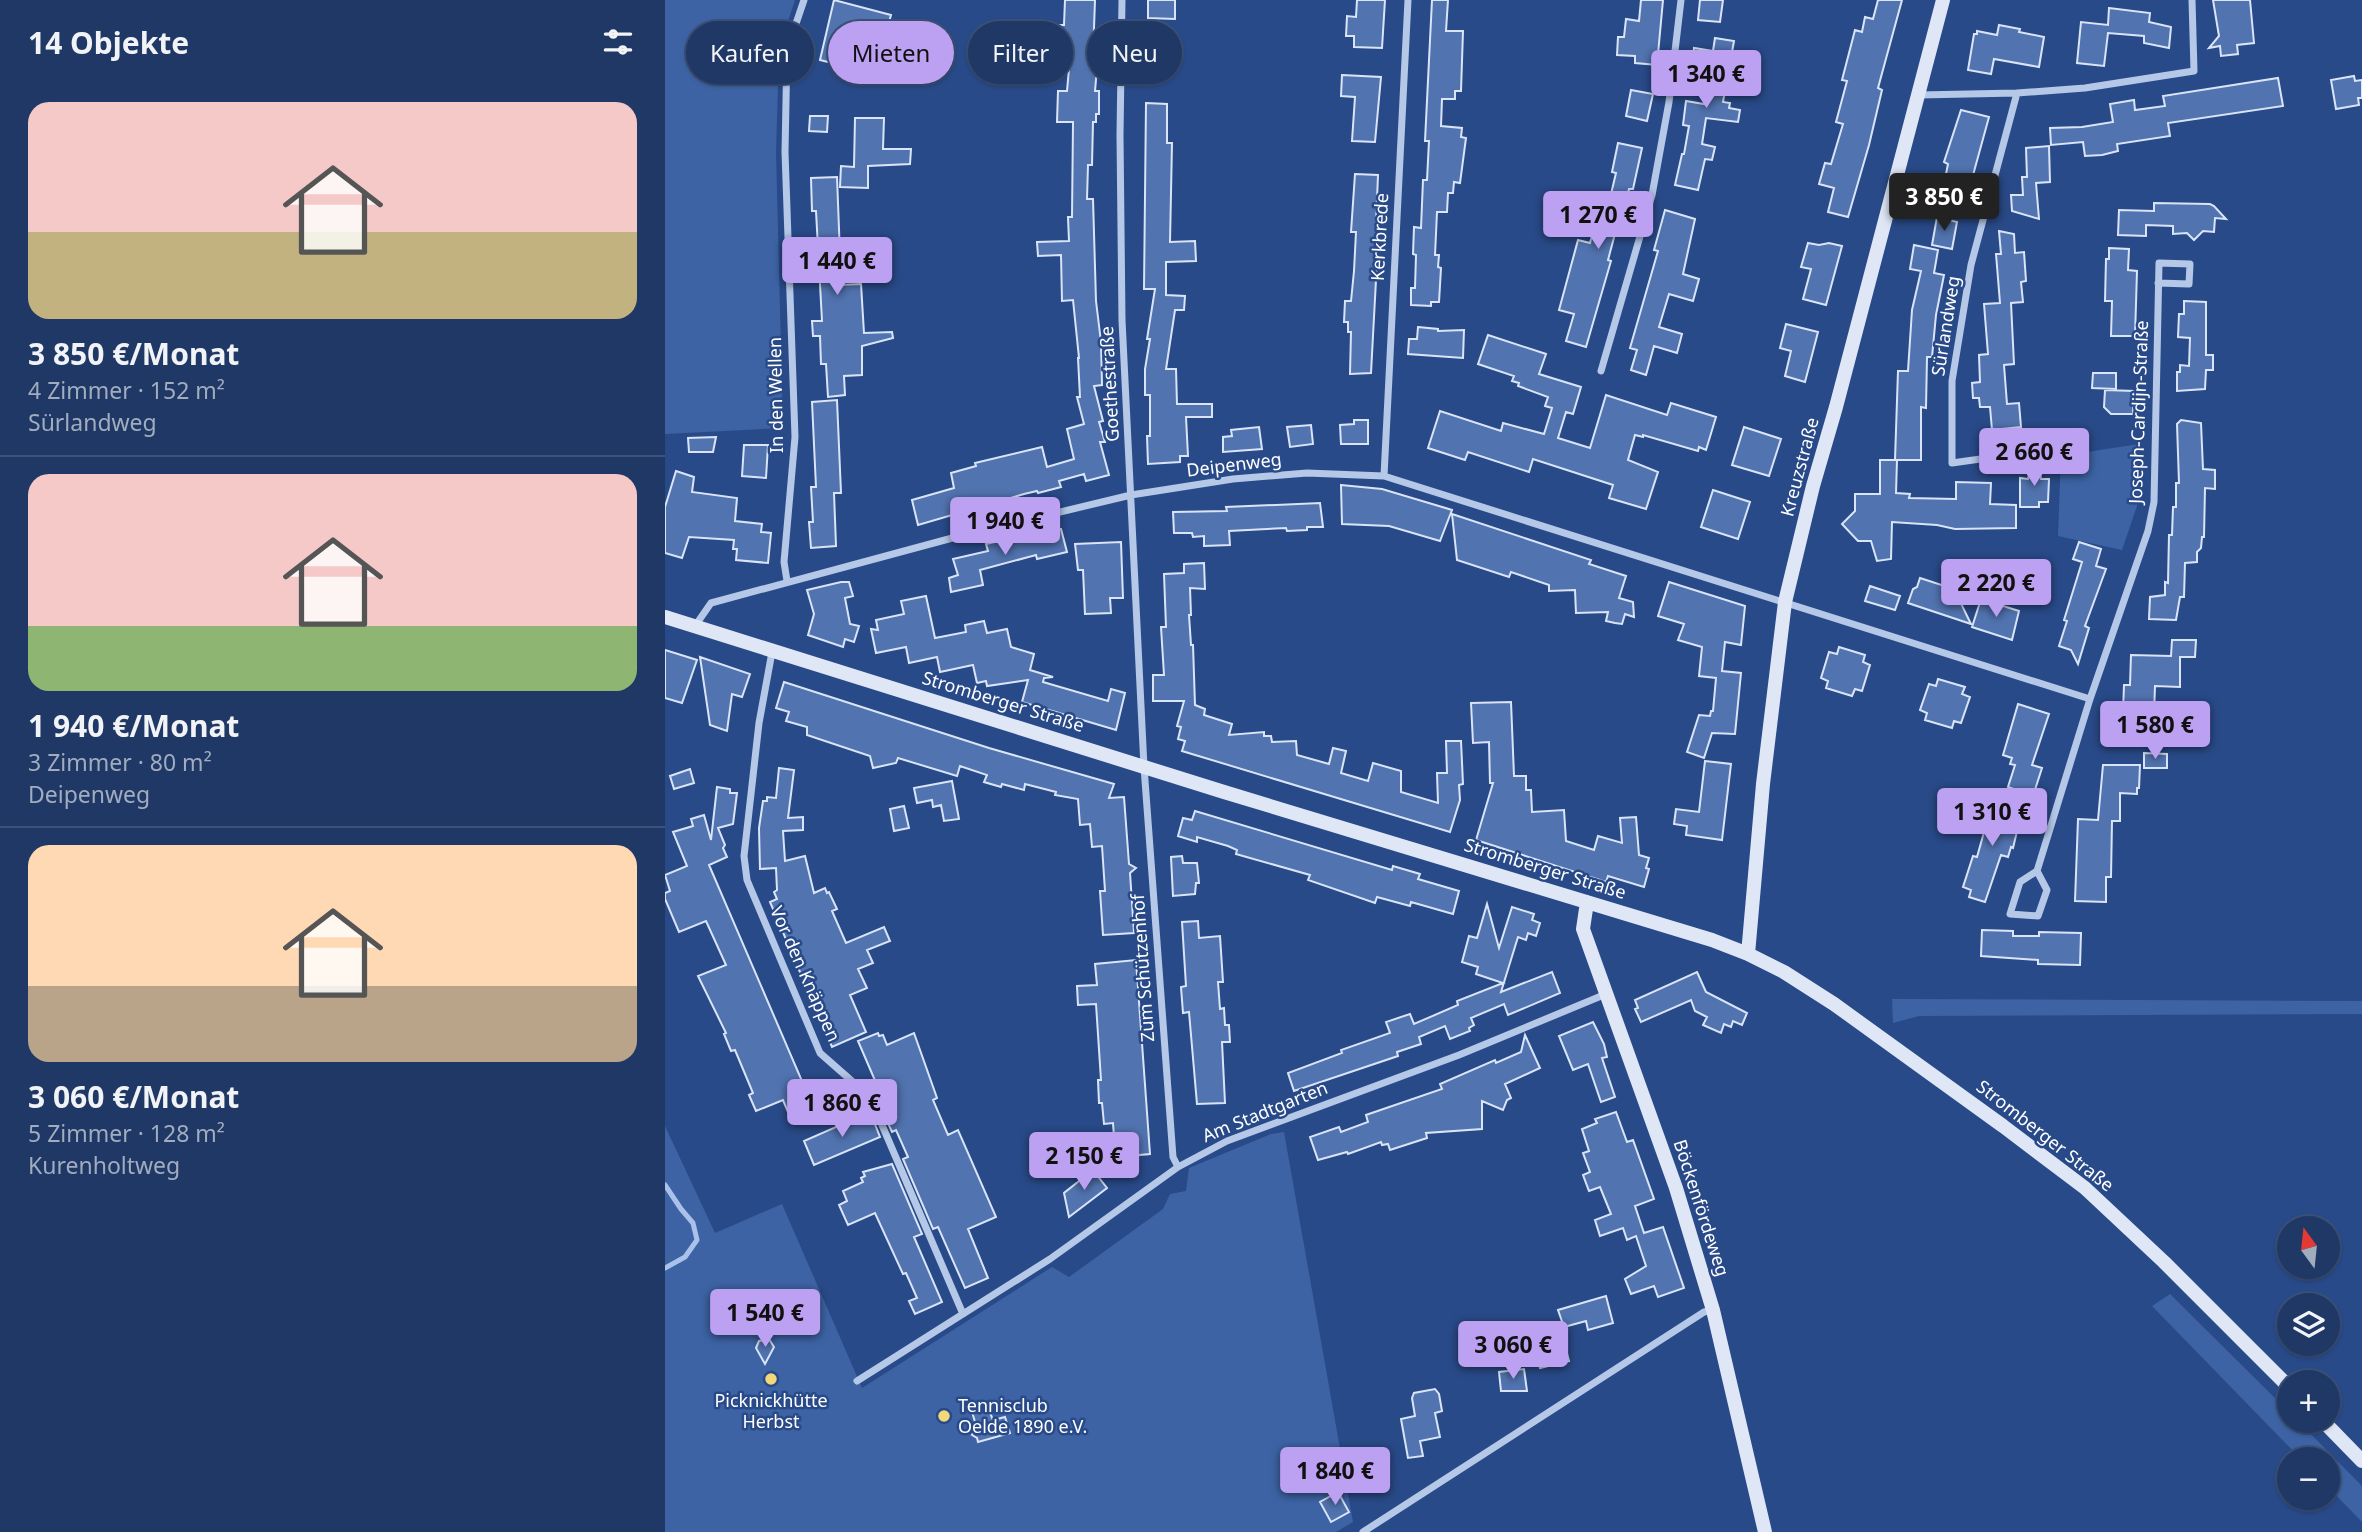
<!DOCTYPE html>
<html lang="de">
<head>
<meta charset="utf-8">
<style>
	body { margin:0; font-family:"Noto Sans",sans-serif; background:#2c436f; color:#f1f3f6; height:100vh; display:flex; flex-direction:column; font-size:26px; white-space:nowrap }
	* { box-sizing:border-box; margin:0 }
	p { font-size:23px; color:#a1acbf }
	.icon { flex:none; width:38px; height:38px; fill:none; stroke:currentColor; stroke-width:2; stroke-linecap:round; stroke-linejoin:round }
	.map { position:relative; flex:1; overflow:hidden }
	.sheet { display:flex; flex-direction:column; background:#1f3866; width:665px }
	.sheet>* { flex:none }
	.guide { position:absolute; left:21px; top:21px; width:665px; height:63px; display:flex; gap:14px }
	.needle { width:46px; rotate:345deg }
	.tools { position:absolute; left:1612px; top:1216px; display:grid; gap:14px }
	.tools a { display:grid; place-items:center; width:63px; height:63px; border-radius:50%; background:#1f3866; box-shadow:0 2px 5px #0004,0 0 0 2px #3c527a; font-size:35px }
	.price { position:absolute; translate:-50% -60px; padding:0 16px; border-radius:7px; background:#bca0f2; color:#111; font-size:23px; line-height:46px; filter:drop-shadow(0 2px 4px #0008) }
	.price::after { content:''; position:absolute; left:50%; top:42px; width:21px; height:16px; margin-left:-10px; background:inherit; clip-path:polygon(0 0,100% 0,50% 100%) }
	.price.on { background:#222; color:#fff }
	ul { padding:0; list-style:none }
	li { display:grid; align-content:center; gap:14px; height:371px; padding:0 28px }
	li+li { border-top:2px solid #3c527a }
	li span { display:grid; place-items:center; height:217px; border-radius:21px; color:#555 }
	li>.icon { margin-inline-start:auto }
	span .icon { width:126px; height:126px; fill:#fffc; stroke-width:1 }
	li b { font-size:30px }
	h2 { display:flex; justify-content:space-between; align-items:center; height:84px; padding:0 28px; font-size:30px }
	.tag { padding:0 24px; border-radius:32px; background:#1f3866; box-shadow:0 2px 5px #0004,0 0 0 2px #3c527a; font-size:24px; line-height:63px }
	.tag.on { background:#bca0f2; color:#111 }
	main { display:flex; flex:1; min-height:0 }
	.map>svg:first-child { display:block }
	.green { fill:#3d63a4 }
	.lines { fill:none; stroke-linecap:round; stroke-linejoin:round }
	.stream { stroke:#aac2e9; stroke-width:5 }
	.building { fill:#5173af; stroke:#d9e4f7; stroke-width:2 }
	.street { stroke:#b5c8e8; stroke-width:7 }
	.secondary { stroke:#dfe7f7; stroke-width:14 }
	.poi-dot { fill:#f0d87b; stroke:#294a88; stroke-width:2.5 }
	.labels { text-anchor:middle; stroke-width:5; stroke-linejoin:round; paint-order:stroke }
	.street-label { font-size:18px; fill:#fff; stroke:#294a88 }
	.poi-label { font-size:18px; fill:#fff; stroke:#294a88 }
</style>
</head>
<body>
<main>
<section class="sheet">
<h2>14 Objekte<svg class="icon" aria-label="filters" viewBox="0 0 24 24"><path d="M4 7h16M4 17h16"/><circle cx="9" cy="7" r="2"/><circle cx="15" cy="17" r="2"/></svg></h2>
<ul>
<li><span style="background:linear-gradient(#f6c9c9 60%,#c2b280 0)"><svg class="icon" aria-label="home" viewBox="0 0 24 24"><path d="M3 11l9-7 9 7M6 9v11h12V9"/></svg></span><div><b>3 850 €/Monat</b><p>4 Zimmer · 152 m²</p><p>Sürlandweg</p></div></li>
<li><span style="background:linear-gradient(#f6c9c9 70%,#8fb573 0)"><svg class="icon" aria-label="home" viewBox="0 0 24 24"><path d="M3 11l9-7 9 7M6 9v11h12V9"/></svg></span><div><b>1 940 €/Monat</b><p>3 Zimmer · 80 m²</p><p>Deipenweg</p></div></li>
<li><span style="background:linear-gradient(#ffd9b3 65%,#b9a48a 0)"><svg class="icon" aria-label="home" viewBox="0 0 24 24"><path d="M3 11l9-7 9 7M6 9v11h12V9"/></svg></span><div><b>3 060 €/Monat</b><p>5 Zimmer · 128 m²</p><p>Kurenholtweg</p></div></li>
</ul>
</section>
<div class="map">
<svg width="1697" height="1532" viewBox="0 0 1697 1532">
	<rect width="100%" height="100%" fill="#294a88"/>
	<path class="green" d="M0 0H130L114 49 111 153 118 428 0 434Z
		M1474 444 1473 503 1457 550 1393 536 1396 456Z
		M1227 999 1697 1001V1014L1254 1016 1228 1023Z
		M0 1126 50 1233 117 1204 197 1388 387 1267 404 1277 498 1209 505 1194 521 1191 524 1168 606 1134 619 1132 688 1522 671 1532H0Z
		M1505 1294 1624 1412V1421H1633L1697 1486V1522L1663 1487 1662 1460 1636 1459 1487 1306Z"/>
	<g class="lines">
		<path class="stream" d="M0 1185 16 1209 28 1223 32 1240 20 1257 0 1268"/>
	</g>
	<path class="building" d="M169 0 226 15 221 33 206 29 195 70 155 60Z
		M400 0H430L428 56 433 57 430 91H434V114H431V122H428L427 165H423L422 199H428L431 301 436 342 437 385 429 386 438 421 434 422 440 442H435L444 475 421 481 419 474 394 481 396 487 373 493 372 491 359 494 253 525 247 500 289 488 286 473 311 466 310 463 377 447 382 467 409 459 402 429 419 424 412 397H415L413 358H414L408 300 397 301 396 255 373 256 372 242 404 241 403 217H407L408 122H392L393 91H402L405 57 383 55 384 33 389 34 390 25H399Z
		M483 0H510V19L483 18Z
		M692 0H720L717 48 689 47V36H681L682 16 691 17Z
		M767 0H783L781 31H798L796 91H790V99H777L776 126 797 128 796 137 801 138 795 183 789 182 788 193H783L782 212H772L770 255H774L773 267 776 268 774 302H766V306L746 305V288H750L751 255 748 254 749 227 756 228 758 180H762L764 141H760Z
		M976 0H998L992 65 970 63V56L952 55 953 37H959L961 19 974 21Z
		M1035 0H1058L1055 22 1033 20Z
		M1213 0H1237L1213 88 1217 90 1204 145 1183 217 1163 212 1169 188 1154 184 1160 163 1166 164 1178 124 1171 122 1182 81 1177 80 1190 30 1197 32 1200 17 1208 19Z
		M1548 0H1585L1589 43 1572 45 1573 54 1556 56 1555 46 1544 48 1554 36Z
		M1444 8 1485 13 1484 22 1506 27 1504 48 1479 43V36L1443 33 1439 66 1412 63 1416 22 1443 25Z
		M1334 25 1355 29 1354 32 1379 37 1374 67 1329 59 1326 74 1303 70 1309 34H1312V31L1332 35Z
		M1050 38 1069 41 1058 102 1065 103 1064 108 1075 110 1073 122 1041 118 1037 144 1050 147 1047 160 1040 159 1033 190 1010 185 1017 154H1019L1024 126 1018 125 1021 101 1039 104 1044 77 1026 75 1029 48 1048 51Z
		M481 45 504 46 503 70H481Z
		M677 75 716 77 710 142 687 141 690 97 676 96Z
		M1689 76 1690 81 1697 80V98H1693L1694 105 1671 109 1666 80Z
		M1613 78 1618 106 1503 123 1505 136 1452 144 1453 151 1437 155 1420 156 1418 142 1386 145 1385 128 1417 127 1448 122 1445 104 1469 100 1470 110 1500 106 1498 96Z
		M966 90 988 94 982 121 961 116Z
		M481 103 502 104V143H507L505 242 530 241 531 261 501 262V295L520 296 519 310H510L501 369H511L512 404H547V417H521L523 456H515V462L483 464 482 436H485V395H480V369L485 339H482L490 289H479Z
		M1296 110 1324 117 1302 197 1279 190 1284 174H1281L1283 164 1279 162Z
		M145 116H163L162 132 144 131Z
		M190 118H219L218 149H246L245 164 203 166V188L175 187 176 166 189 167Z
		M953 143 977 148 968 189H964L958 215H955L943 260 946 261 921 347 901 341 909 314 894 310 913 240 925 243 934 209 942 211 951 173 947 172Z
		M1384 146 1385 182 1371 183 1374 219 1347 211 1346 195H1358L1357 177H1362L1361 148Z
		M690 174 713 175 711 224H714L706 373 685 374 686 332H683V322H679L680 301H686L689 271 691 232H686Z
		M172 177 175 255 168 256 172 285 196 284 199 333 227 332 228 338 197 346V375L179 376 180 395 163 397 161 364H156L155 336H148L147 321H157L151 211H147L146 178Z
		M1489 203 1545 204 1549 206 1561 219 1550 218 1549 232 1538 231 1529 240 1522 233 1508 234V226L1481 225V236L1453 235 1454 210 1489 211Z
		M1000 210 1030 219 1018 274 1034 279 1028 301 1004 294 994 327 1017 334 1012 353 989 346 981 375 966 370 972 350 965 348 993 251 989 250Z
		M1272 217 1292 222 1287 249 1267 245Z
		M1334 231 1349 234 1350 253 1359 252 1361 281 1356 282 1358 302 1346 303 1349 364 1339 365 1342 404 1354 403 1356 427 1327 430 1325 407H1315L1314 398H1308L1307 383 1315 382 1314 355 1323 354 1319 304 1335 303 1331 254H1336Z
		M1143 243 1154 245 1164 243 1177 246 1161 305 1138 299 1146 269 1136 267Z
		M1249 245 1273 250 1269 273 1279 275 1271 315 1267 357H1262L1261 408 1256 407V460H1230L1233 371H1243L1247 310 1256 271 1245 269Z
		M1444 248 1464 249 1463 270 1472 271 1470 336H1446L1447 301H1440L1441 259H1444Z
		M1519 301 1541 302V355H1548V370H1541L1540 389 1512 391V372H1515V365L1524 366 1525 338 1513 337 1514 314H1519Z
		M1121 324 1153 332 1140 382 1120 376 1126 351 1115 348Z
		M753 327 773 329V331L799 330 798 358 743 354 744 339H752Z
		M823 335 881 354 874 374 916 387 908 414 901 412 893 438 925 448 941 395 1002 415 1006 403 1051 417 1041 450 1034 447 1033 451 978 435V437L970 435 963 460 993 472 981 509 944 498 948 485 868 459 864 472 803 452 800 460 763 448 775 411 836 431 838 423 879 434 887 408 880 406 883 397 853 386 854 383 847 381 849 376 813 364Z
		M1428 373H1451V389L1427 388Z
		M1440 390 1469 391 1468 414H1446L1439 407Z
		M172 400 176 493H169L171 546 146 548 144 522H148L146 487H151L147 402Z
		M689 420H703V444H676L675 425 689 424Z
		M1516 420 1536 423 1538 469 1550 470V489L1540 488 1539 537H1537L1536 548 1532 552V562L1520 563 1519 597H1515L1511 620 1484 619 1485 597 1500 595V582L1503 583 1504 535H1507L1508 507H1511V483H1514L1512 424Z
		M646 425 648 444 625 447 622 427Z
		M594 427 597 449 558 452V437L567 436 566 430Z
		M1079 427 1116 439 1104 476 1067 465Z
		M51 437 48 452H24L23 438Z
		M79 445H103L101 478 77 476Z
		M1373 457 1376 479H1384L1383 502H1374V507H1355V478L1363 479 1368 458Z
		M1215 460H1232L1231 493 1245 494 1244 498 1291 499V482L1326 483 1325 504 1351 505V528L1290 529 1272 525 1227 522 1226 559 1212 561 1206 541H1193L1177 524 1190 511V494H1215Z
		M11 471 29 477 27 492 72 498 70 521 97 524 96 532 106 533 103 563 71 560 72 549H68L69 540 24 537 17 558 0 553V507Z
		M676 485 717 489 787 510 775 541 724 526 677 524Z
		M1048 490 1085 502 1073 539 1036 527Z
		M655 503 658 527H642V530L622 531 621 528 564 531 565 545 539 546V536L528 537 527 533H509L508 512 562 511 561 507Z
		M787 514 926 560 924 564 961 576 954 598 968 602 969 617 960 614 957 624 950 623 941 621 943 612 911 613 910 590 884 591V585L846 572 844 577 792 560Z
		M396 529 402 552 372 559 371 555 315 570 318 585 286 592 284 578 293 575 288 559 323 551 321 544 343 539 344 542Z
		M456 542 458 598H445L446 613 420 614 418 570H413L410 544Z
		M1414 542 1436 549 1431 566 1441 569 1420 626 1424 628 1413 664 1406 650 1394 646 1402 621 1399 620 1417 562 1408 559Z
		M539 563 540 589 525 588 526 615H524L526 645H528L530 705 540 709 539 715 567 724 564 735 599 732V736H606L607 742 631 741 632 755 664 764 668 748 681 751 676 773 703 781 708 763 736 771V792L773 803 772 773H782L781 741H796L798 784 794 785 795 800 785 832 517 751 520 741 513 739 516 727 512 726 519 701H488V675H499L496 627H501L499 574 519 573V564Z
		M1255 578 1289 589 1306 624 1243 603 1248 589 1252 587Z
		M176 582H184L188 596 180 598 185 624 194 626 189 642 180 639 178 647 143 635 149 614 142 590Z
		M1004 582 1080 606 1076 645 1060 642 1057 671 1076 673 1070 734 1047 733 1039 758 1022 752 1034 715 1045 716 1046 711H1048L1051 678 1034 676 1037 647 1013 640 1019 624 993 616Z
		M1205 586 1235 596 1230 610 1200 601Z
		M261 596 270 638 301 632 300 625 319 621 322 633 342 629 346 647 369 654 365 670 388 677 379 678 378 682 443 701 446 689 460 693 451 730 357 702 363 680 322 686 321 681 312 683 308 665 275 672 272 657 244 663 241 647 211 653 206 629 213 630 211 620 239 614 236 601Z
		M1316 599 1354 611 1347 640 1307 627Z
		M1507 640H1531L1530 657H1515V687L1490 686 1489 714 1474 713 1473 736 1448 733 1449 712H1458L1459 685H1465L1466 655 1506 656Z
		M1174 647 1200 655 1198 662 1205 665 1197 691 1190 689 1187 696 1161 688 1163 681 1156 678 1164 652 1172 654Z
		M0 650 32 660 17 703 0 698Z
		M35 657 85 674 77 697 67 694 62 731 45 725Z
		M1273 679 1300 687 1297 694 1305 697 1296 723 1289 721 1287 728 1260 720 1262 713 1255 710 1264 684 1271 686Z
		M119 682 324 748 449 784 444 798 459 797 464 864 471 868 465 873 469 933 438 935 435 891H440L437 846 427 847 425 824 415 825 413 799 390 795 391 792 360 784 359 790 337 784 336 787 319 782 322 775 295 766 292 776 233 758 231 763 208 768 205 756 142 735V727L121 721 124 712 111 708Z
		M846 702 849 776H861V790H866L867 812 899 810 901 841 929 850 933 836 957 843 955 818 971 817 974 855 984 858 981 868 984 869 979 887 943 876 941 882 811 840 828 783H825L824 742 808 743 806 703Z
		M1353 704 1384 714 1367 765 1377 768 1368 796 1343 787 1350 765 1345 764 1347 758 1338 755Z
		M1479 753 1502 754V768H1479Z
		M1040 761 1066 764 1057 840 1021 835 1022 826 1009 824 1011 809 1034 812Z
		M1438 765H1475L1474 788H1472V794L1455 793V821H1447L1446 877H1441V902L1410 901 1413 819 1433 820Z
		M114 768 129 770 123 818 138 817V830L118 831 120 861 140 856 149 893 160 888 162 893 164 892 172 909 167 911 181 943 219 927 225 941 202 950 208 963 193 969 202 988 185 995 201 1032 167 1047 105 902 112 899 109 892 112 890 111 868 95 869 94 828 98 801H102V797L111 798Z
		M25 769 29 783 9 789 5 776Z
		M287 781 294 819 279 821 276 805 268 807 267 800 252 803 249 788Z
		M52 787 65 789V793H72L68 824 53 828 60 845 58 848 62 857 44 865 146 1102 142 1104 144 1108 128 1114 126 1111 123 1112 118 1100 91 1111 84 1095 88 1093 70 1050 66 1051 59 1034 61 1033 33 976 61 965 41 921 14 932 0 899V893L5 891 0 875 22 866 8 832 28 826 26 819 39 815 46 840Z
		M1330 793 1347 799 1341 819 1354 823 1348 848 1346 847 1343 857 1336 855 1320 902 1304 897 1306 890 1298 887 1308 856 1312 857Z
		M239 806 244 828 229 831 225 809Z
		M530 811 727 870 728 866 755 874 753 879 794 891 788 914 746 902 745 906 712 897 710 903 643 880 645 875 571 854 572 850 563 846 532 837V842L513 836 518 818 527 820Z
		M517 856 518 863H532L534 883H531L530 894 508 896 506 857Z
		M822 904 834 948 847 907 869 914 867 920 875 923 871 936 863 933 861 940 853 937 836 992 887 972 895 993 843 1015 839 1004 806 1018 809 1025 804 1028 805 1031 785 1039 780 1026 754 1037 756 1044 732 1052 733 1056 629 1091 623 1073 677 1053 676 1050 725 1033 721 1022 745 1014 749 1024 793 1005 792 1001 838 983 811 974 813 967 797 962 804 936 812 938Z
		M533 921 534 938 555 936 558 982H553L555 1009 559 1008 560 1025H564L565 1042H557L560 1103 532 1104 524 1012 518 1013 516 987 521 986 517 922Z
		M1317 930 1348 931V936H1374V932L1416 933 1415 965 1373 964V960L1316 956Z
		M471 960 485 1154 452 1157 453 1168 437 1169 435 1153 450 1151 448 1123 439 1124 437 1103H434L433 1080H436L431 1004 413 1005 412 986 432 985 430 964Z
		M1032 972 1041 992 1082 1013 1077 1025 1068 1021 1066 1027 1059 1024 1056 1033 1038 1025 1042 1017 1030 1011 1026 1000 976 1022 970 1009 973 1008 970 1000Z
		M928 1022 939 1044 942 1057 937 1058 950 1097 936 1102 923 1064 908 1070 894 1036Z
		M213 1033 214 1036 218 1035 222 1045 249 1033 272 1098 268 1100 283 1135 293 1130 331 1217 303 1229 323 1278 300 1288 273 1227 268 1229 238 1159 243 1157 231 1130 227 1132 216 1108 221 1106 193 1041Z
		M860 1035 875 1068 840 1084 846 1098 842 1100 838 1110 817 1101V1129L761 1133 762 1138 725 1150 723 1144 717 1145 716 1142 683 1154 682 1152 653 1160 645 1137 674 1127 676 1132 703 1122 701 1115 777 1089 775 1084 830 1060 831 1063 856 1052Z
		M205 1112 215 1137 149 1165 139 1141Z
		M951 1112 962 1142 968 1140 989 1199 970 1206 979 1233 998 1227 1019 1288 993 1297 989 1286 966 1294 960 1279 981 1266 971 1236 962 1240 958 1228 935 1236 930 1220 946 1214 935 1187 924 1191 918 1175 925 1172 918 1153 924 1151 917 1129 932 1123 930 1119Z
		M227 1164 257 1234 249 1237 277 1302 250 1314 244 1301 252 1298 241 1273 238 1274 210 1213 183 1225 174 1205 182 1201 178 1191 198 1182 196 1178 200 1176 198 1172Z
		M428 1170 442 1188 404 1217 399 1193Z
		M941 1296 948 1323 923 1330 921 1321 899 1327 893 1310Z
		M896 1330 904 1361 875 1368 869 1345 874 1344 872 1336Z
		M104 1339 109 1347 100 1364 91 1348 94 1341Z
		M859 1369 862 1391H836L834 1372Z
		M770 1389 774 1394 777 1411 770 1413 775 1437 755 1441 758 1456 743 1458 736 1419 750 1416 747 1398 749 1393Z
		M323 1408 328 1420 340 1417 345 1433 313 1442 312 1438 307 1435 310 1430 308 1425H311L307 1412Z
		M673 1492 684 1512 666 1522 655 1502Z"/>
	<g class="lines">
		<path class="street" d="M457 0 455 135 457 320 479 767 508 1157 513 1167
			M1352 93 1306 265 1287 381V463L1394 448
			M1254 95 1352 93 1420 88 1529 71 1527 0
			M936 371 987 195 1004 102 1016 0
			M719 476 743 0
			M122 581 119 562 130 437 120 152 122 50 139 0
			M30 626 46 603 291 537 466 495 568 479 642 473 719 476 1425 699 1372 871 1355 882 1345 914 1373 916 1382 890 1372 871
			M107 652 94 723 79 856 82 880 155 1053 205 1097 298 1314
			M1425 699 1483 531 1489 502 1494 263 1525 264 1524 284 1493 283
			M192 1381 385 1259 513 1167 562 1141 794 1055 941 994
			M698 1532 1039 1312 1048 1310"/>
		<path class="secondary" d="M0 617 559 792 1047 940 1083 954 1119 972 1169 1004 1338 1126 1420 1188 1499 1262 1624 1387
			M922 902 918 929 1011 1188 1048 1310 1100 1532
			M1083 954 1098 784 1120 602 1148 486 1171 407 1278 0
			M1658 1421 1697 1461"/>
	</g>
	<g class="poi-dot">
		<circle cx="106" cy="1379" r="7"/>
		<circle cx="279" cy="1416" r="7"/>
	</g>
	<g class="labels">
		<g class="street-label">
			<text transform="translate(715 237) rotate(-87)" y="6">Kerkbrede</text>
			<text transform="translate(1281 326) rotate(-81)" y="6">Sürlandweg</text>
			<text transform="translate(445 384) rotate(-93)" y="6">Goethestraße</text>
			<text transform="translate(111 395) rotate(-91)" y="6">In den Wellen</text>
			<text transform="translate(1474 412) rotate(-88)" y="6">Joseph-Cardijn-Straße</text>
			<text transform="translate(569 465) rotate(-7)" y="6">Deipenweg</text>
			<text transform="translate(1135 467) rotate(-75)" y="6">Kreuzstraße</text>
			<text transform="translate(338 702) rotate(17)" y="6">Stromberger Straße</text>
			<text transform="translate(880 869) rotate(17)" y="6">Stromberger Straße</text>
			<text transform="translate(478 968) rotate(-94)" y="6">Zum Schützenhof</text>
			<text transform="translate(140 974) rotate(66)" y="6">Vor den Knäppen</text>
			<text transform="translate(600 1112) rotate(-22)" y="6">Am Stadtgarten</text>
			<text transform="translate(1380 1136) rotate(38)" y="6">Stromberger Straße</text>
			<text transform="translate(1036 1208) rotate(72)" y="6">Böckenfördeweg</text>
		</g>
		<g class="poi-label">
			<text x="106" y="1407">Picknickhütte<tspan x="106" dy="21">Herbst</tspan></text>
			<text x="293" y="1412" text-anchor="start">Tennisclub<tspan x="293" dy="21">Oelde 1890 e.V.</tspan></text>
		</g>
	</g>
</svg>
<div class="tools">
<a><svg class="needle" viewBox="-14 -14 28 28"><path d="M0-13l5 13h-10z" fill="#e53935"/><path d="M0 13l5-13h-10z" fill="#a1acbf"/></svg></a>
<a><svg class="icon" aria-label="layers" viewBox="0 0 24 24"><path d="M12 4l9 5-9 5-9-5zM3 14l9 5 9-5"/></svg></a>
<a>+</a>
<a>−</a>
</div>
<b class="price" style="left:1041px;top:110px">1 340 €</b>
<b class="price on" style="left:1279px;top:233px">3 850 €</b>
<b class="price" style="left:933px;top:251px">1 270 €</b>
<b class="price" style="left:172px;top:297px">1 440 €</b>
<b class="price" style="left:1369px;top:488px">2 660 €</b>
<b class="price" style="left:340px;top:557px">1 940 €</b>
<b class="price" style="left:1331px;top:619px">2 220 €</b>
<b class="price" style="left:1490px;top:761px">1 580 €</b>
<b class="price" style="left:1327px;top:848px">1 310 €</b>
<b class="price" style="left:177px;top:1139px">1 860 €</b>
<b class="price" style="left:419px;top:1192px">2 150 €</b>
<b class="price" style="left:100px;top:1349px">1 540 €</b>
<b class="price" style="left:848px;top:1381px">3 060 €</b>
<b class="price" style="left:670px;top:1507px">1 840 €</b>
<div class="guide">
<a class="tag">Kaufen</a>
<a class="tag on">Mieten</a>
<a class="tag">Filter</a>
<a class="tag">Neu</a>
</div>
</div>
</main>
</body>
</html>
